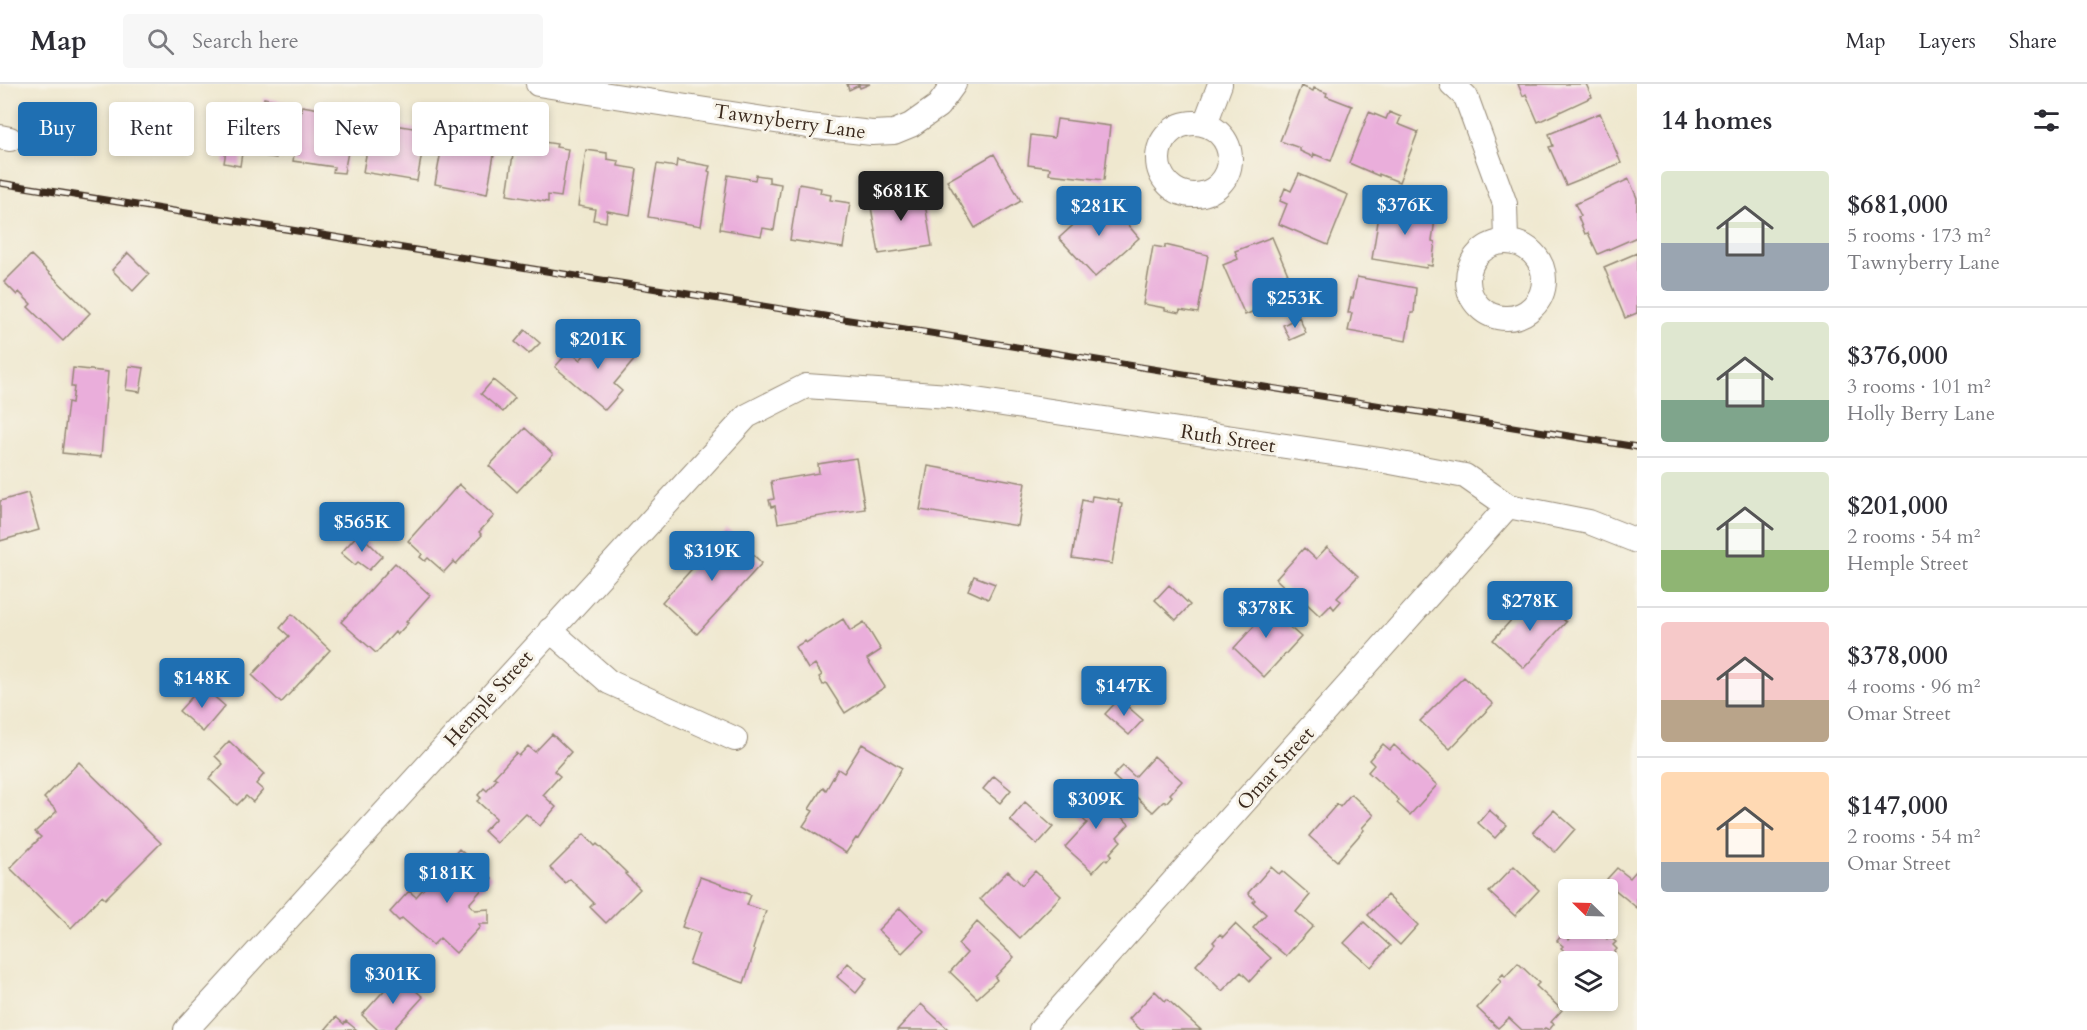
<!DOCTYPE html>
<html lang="en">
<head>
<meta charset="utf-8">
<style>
	body { margin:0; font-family:Cardo,serif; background:#f7f7f7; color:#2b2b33; height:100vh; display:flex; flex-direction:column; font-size:22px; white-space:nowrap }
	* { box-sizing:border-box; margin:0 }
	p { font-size:20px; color:#7c7c81 }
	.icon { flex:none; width:33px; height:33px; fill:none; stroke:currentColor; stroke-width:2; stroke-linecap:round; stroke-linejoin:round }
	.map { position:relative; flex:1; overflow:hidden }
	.sheet { display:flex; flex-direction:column; background:#fff; width:450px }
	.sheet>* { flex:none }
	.banner { position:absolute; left:18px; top:18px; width:570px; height:54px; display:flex; gap:12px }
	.needle { width:39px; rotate:293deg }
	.buttons { position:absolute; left:1558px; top:795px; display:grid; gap:12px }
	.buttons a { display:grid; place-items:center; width:60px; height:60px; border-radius:6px; background:#fff; box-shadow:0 3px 9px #0003; font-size:30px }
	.price { position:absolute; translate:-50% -51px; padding:0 14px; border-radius:6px; background:#1f6fb2; color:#fff; font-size:20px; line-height:39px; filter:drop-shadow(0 2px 3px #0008) }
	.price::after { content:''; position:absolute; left:50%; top:36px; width:18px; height:14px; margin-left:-9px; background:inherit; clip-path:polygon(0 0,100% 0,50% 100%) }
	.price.current { background:#222; color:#fff }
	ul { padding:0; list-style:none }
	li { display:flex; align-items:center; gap:18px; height:150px; padding:0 24px }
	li+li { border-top:2px solid #e1e1e2 }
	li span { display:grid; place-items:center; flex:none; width:168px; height:120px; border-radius:6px; color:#555 }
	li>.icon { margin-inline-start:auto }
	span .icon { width:72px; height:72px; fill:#fffc; stroke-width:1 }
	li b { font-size:26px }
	h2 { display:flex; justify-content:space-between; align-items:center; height:72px; padding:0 24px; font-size:26px }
	.tag { padding:0 21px; border-radius:6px; background:#fff; box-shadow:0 3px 9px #0003; font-size:21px; line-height:54px }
	.tag.current { background:#1f6fb2; color:#fff }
	header { display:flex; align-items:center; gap:36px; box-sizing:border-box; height:84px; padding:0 30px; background:#fff; border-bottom:2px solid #e1e1e2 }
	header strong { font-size:28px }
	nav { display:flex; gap:33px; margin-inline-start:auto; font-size:21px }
	.search { width:420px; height:54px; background:#f7f7f7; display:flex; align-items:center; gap:15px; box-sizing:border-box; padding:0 21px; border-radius:6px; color:#7c7c81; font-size:22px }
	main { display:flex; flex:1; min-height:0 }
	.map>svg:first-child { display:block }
	.building { fill:#eaaedb }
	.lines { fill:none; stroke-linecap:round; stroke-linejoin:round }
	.street-casing { stroke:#958976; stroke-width:26 }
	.street { stroke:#fff; stroke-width:24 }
	.rail-casing { stroke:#3b2a1e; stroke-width:7 }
	.rail { stroke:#f7f3e8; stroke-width:4.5; stroke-dasharray:14; stroke-linecap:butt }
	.labels { text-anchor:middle; stroke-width:6; stroke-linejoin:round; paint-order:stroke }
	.street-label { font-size:20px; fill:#3b2a1e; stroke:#f7f3e8 }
</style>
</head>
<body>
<header>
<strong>Map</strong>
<div class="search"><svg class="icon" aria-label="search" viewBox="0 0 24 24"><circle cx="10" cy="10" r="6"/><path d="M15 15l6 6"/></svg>Search here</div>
<nav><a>Map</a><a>Layers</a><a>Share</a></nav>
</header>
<main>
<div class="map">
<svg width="1637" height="946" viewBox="0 0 1637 946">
	<rect width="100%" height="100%" fill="#f7f3e8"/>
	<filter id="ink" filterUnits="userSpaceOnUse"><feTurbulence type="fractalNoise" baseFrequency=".0167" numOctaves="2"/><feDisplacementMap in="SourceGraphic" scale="12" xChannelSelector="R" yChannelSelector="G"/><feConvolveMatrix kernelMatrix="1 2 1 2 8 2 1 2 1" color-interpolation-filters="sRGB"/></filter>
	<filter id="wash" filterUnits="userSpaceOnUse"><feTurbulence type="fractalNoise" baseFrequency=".008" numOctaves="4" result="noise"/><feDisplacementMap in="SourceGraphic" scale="24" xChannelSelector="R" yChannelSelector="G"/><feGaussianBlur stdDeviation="1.35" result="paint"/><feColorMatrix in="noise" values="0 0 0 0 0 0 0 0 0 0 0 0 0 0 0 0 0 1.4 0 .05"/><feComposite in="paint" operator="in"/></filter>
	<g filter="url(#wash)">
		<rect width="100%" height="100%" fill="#efe8cf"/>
		<g id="blocks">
			<path class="building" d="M847 0H870L860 4 859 1 849 6Z
				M1518 0H1586L1592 13 1538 38 1526 10 1523 12Z
				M1301 2 1313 7 1314 4 1327 9 1326 12 1352 22 1331 77 1314 70 1313 73 1300 67V64L1280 57Z
				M264 14 285 18 276 74 242 69 240 82 224 79 226 67 222 66 229 21 262 26Z
				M302 22 331 27 332 23 344 25V29L355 31 344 89 333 88 334 83 293 77Z
				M1369 28 1386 35 1389 28 1401 33 1398 40 1418 48 1399 98 1379 90V92L1349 79Z
				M1600 29 1621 79 1566 101 1549 63 1553 62 1549 50Z
				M373 32 395 35 394 41 426 46 417 97 363 88Z
				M1057 35 1110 42 1104 96 1049 90 1050 84 1028 81 1031 51 1054 54Z
				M466 43 478 45 477 50 497 54 487 110 435 100 445 45 465 49Z
				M515 57 543 61 544 58 557 60 556 63 568 65 561 113 548 111V118L507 111Z
				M586 66 607 69V75L619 77 618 82 637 85 630 131 607 127 606 138 593 136 595 125 578 122Z
				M994 70 1021 117 975 144 947 97Z
				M677 76 710 82 708 87 710 88 701 142 648 133 657 80 676 83Z
				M1299 90 1348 111 1328 161 1279 140 1287 120 1280 117 1285 104 1291 107Z
				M728 91 755 96 756 91 769 93V98L781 100 774 146 763 144 761 152 720 145Z
				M1629 95 1637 114V153L1598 170 1588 149 1585 150 1578 133 1581 132 1575 120Z
				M799 100 821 104 820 109 831 111 830 116 850 119 843 164 790 156Z
				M901 106 902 112 923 108 932 162 879 170 870 117 887 114 886 109Z
				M1104 113 1139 154 1095 193 1059 154Z
				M1381 119 1436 128 1432 157 1435 158 1432 182 1427 181 1426 184 1372 175Z
				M1272 153 1296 209 1245 231 1223 181 1238 175 1235 167Z
				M1165 161 1208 171 1198 229 1180 226 1179 229 1165 226V224L1143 220 1153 162 1165 164Z
				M128 169 149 190 133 207 112 186Z
				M1637 169V229L1625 234 1604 183Z
				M31 171 90 229 63 257 28 223 31 220 19 208 17 211 4 198Z
				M1357 193 1416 204 1414 229H1411L1406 257 1348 247 1352 229H1348L1351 214H1353Z
				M1299 233 1306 249 1290 256 1283 241Z
				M525 246 540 259 529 270 515 258Z
				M604 248 635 275 614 300 622 307 605 326 555 283 569 267 580 276Z
				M129 282 144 284 140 308 126 306Z
				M73 284 108 288 101 373 62 369 68 318 72 319 74 303H71Z
				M493 296 515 314 503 328 481 310Z
				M525 344 553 370 517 408 489 382Z
				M856 374 865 425 778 439 775 422 771 423 769 416 774 415 771 397 819 389 818 380Z
				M928 382 1025 399 1018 442 920 426Z
				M459 400 494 432 479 448 482 451 456 480 454 477 444 488 428 474 425 477 420 473 422 470 408 457Z
				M28 409 39 446 0 457V417Z
				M1092 412 1119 416 1118 419 1122 420 1112 480 1072 474 1082 416 1091 418Z
				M727 446 762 479 697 550 662 518Z
				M359 449 382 472 369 486 358 478 355 481 341 469Z
				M1327 463 1358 492 1337 514 1341 517 1334 525 1331 521 1320 532 1292 506 1290 508 1276 495 1304 464 1316 475Z
				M395 479 430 511 406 538 408 539 397 551 395 548 376 569 341 538Z
				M974 492 995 500 988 515 968 506Z
				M1169 501 1190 521 1176 536 1155 516Z
				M1537 512 1566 538 1524 584 1493 556 1514 533 1516 535Z
				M1258 515 1301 553 1264 593 1234 564 1255 541 1244 530Z
				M292 530 330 566 281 619 252 591 289 552 280 544Z
				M843 535 850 547 864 538 881 566 867 575 885 603 845 629 826 599 823 601 819 593 822 591 815 580 808 585 795 563 805 557 806 559Z
				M1464 593 1493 620 1450 665 1420 637Z
				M202 602 225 622 203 648 179 627Z
				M1119 615 1143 636 1129 651 1105 630Z
				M552 650 571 668 554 687 560 692 543 711 556 723 540 742 526 730 497 759 484 747 496 734 477 717 481 714 478 711 484 704 487 707 497 695 494 693 516 669 519 672 528 662 535 668Z
				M229 657 264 690 256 700 263 706 253 718 246 712 237 721 209 695 223 680 215 672Z
				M862 660 902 684 858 755 856 754 846 769 803 742 813 727 809 725 823 703 826 706 838 685 844 689Z
				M1383 660 1390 666 1394 661 1437 701 1410 731 1397 719 1399 716 1368 688 1374 681 1369 676Z
				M1154 672 1182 697 1170 710 1172 712 1166 719 1164 717 1153 728 1113 692 1123 682 1135 693Z
				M79 678 161 759 105 815 102 812 71 844 10 784 41 753 35 748 57 727 44 714Z
				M994 692 1011 706 1000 719 983 705Z
				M1089 703 1129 740 1117 753 1121 757 1110 769 1112 771 1107 777 1105 775 1093 788 1065 763 1087 739 1070 723Z
				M1351 710 1374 731 1362 744 1364 746 1337 777 1309 752 1337 720 1340 723Z
				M1025 718 1053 743 1037 761 1010 736Z
				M1489 726 1507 741 1495 754 1478 739Z
				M1554 726 1575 745 1555 768 1533 748Z
				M584 750 595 762 597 760 627 789 625 790 640 805 606 839 590 823 594 819 570 795 565 799 550 784Z
				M459 765 492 794 469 820 475 826 489 825V840H479L480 843 456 869 440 854 433 861 402 834 399 837 390 828 409 807 416 813Z
				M1514 782 1539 806 1515 832 1489 808Z
				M1271 783 1279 790 1282 787 1310 811 1296 828 1313 842 1286 872 1253 844 1266 830 1253 818 1255 816 1248 809Z
				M1617 784 1630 794 1637 786V824L1612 803 1614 800 1607 795Z
				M1008 787 1022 801 1035 787 1061 812 1020 854 980 815Z
				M700 793 751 811 747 821 766 827 753 865 755 866 744 899 689 880 700 849 682 843Z
				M1387 811 1418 841 1400 861 1368 831Z
				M900 824 924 847 902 869 878 846Z
				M977 838 1014 873 995 893 997 896 977 914 950 888 967 869 958 860Z
				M1364 838 1390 862 1371 883 1344 859Z
				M1235 840 1271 874 1250 897 1241 888 1222 907 1196 881 1215 860 1213 858 1220 850 1223 853Z
				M1579 844H1595L1607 855 1609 853 1616 858 1613 861 1617 865 1605 878H1576L1561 864 1563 862 1557 857 1563 850 1569 856Z
				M848 879 867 895 856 909 837 893Z
				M1518 879 1539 899 1536 902 1562 926 1551 938 1554 940 1549 946 1545 944 1543 946H1522L1509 934 1498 944 1477 924 1501 898 1498 895 1503 890 1505 893Z
				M398 891 423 913 393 946H378L362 931Z
				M1155 907 1165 917 1167 915 1201 946H1141L1129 935Z
				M921 920 949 946H897Z
				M336 933 344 940 346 937 357 946H325Z"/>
		</g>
	</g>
	<g filter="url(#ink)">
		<use href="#blocks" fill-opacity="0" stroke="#958976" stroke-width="1.5"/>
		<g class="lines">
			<g class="street-casing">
				<path id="street" d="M538 0 808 42 872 49 894 48 911 41 938 22 954 0
					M1452 0 1466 13 1505 120 1506 157
					M1158 75a36 36 0 1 1 72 0a36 36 0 1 1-72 0Z
					M1205 40 1220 0
					M0 53 10 55
					M1468 196a38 38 0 1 1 76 0a38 38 0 1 1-76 0Z
					M550 546 609 598 735 655
					M186 946 747 332 806 302 949 312 1380 376 1465 392 1508 422 1589 438 1637 457
					M1041 946 1508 422"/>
			</g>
			<use href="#street" class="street"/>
			<g class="rail-casing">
				<path id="rail" d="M0 99 1637 363"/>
			</g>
			<use href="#rail" class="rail"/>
		</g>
	</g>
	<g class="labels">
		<g class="street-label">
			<text transform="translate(790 37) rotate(8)" y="7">Tawnyberry Lane</text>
			<text transform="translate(1228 354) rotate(9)" y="7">Ruth Street</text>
			<text transform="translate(488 614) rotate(-48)" y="7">Hemple Street</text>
			<text transform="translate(1275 684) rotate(-48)" y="7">Omar Street</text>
		</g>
	</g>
</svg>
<div class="buttons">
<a><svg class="needle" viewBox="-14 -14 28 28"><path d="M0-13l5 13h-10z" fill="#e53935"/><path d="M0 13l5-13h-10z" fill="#7c7c81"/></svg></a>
<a><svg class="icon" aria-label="layers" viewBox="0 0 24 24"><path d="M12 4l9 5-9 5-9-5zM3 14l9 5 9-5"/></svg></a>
</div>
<b class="price current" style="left:901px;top:138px">$681K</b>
<b class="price" style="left:1405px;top:152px">$376K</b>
<b class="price" style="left:1099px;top:153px">$281K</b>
<b class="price" style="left:1295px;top:245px">$253K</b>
<b class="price" style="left:598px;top:286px">$201K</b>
<b class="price" style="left:362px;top:469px">$565K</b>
<b class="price" style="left:712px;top:498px">$319K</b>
<b class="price" style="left:1530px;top:548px">$278K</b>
<b class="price" style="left:1266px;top:555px">$378K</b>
<b class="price" style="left:202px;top:625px">$148K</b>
<b class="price" style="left:1124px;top:633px">$147K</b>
<b class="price" style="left:1096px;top:746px">$309K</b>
<b class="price" style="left:447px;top:820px">$181K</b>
<b class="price" style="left:393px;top:921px">$301K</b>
<div class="banner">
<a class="tag current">Buy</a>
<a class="tag">Rent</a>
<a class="tag">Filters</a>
<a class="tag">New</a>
<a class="tag">Apartment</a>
</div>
</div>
<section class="sheet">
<h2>14 homes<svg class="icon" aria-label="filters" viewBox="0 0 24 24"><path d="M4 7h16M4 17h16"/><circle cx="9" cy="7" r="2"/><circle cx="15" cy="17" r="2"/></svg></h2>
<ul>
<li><span style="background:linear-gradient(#dfe7d0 60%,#9aa5b1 0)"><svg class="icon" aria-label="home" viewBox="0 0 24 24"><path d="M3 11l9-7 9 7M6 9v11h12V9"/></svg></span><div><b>$681,000</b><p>5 rooms · 173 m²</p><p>Tawnyberry Lane</p></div></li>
<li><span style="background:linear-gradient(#dfe7d0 65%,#7fa58c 0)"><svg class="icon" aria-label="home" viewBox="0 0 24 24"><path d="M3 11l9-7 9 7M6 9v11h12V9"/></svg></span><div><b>$376,000</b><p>3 rooms · 101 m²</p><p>Holly Berry Lane</p></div></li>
<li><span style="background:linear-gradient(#dfe7d0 65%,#8fb573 0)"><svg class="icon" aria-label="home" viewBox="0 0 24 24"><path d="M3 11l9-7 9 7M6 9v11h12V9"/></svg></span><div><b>$201,000</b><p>2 rooms · 54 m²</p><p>Hemple Street</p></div></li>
<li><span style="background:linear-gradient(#f6c9c9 65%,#b9a48a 0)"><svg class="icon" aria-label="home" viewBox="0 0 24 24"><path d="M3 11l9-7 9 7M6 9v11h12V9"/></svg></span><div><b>$378,000</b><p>4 rooms · 96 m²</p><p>Omar Street</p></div></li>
<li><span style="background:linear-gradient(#ffd9b3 75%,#9aa5b1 0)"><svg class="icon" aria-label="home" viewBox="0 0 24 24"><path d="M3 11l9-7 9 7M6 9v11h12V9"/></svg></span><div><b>$147,000</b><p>2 rooms · 54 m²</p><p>Omar Street</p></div></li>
</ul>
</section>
</main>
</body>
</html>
